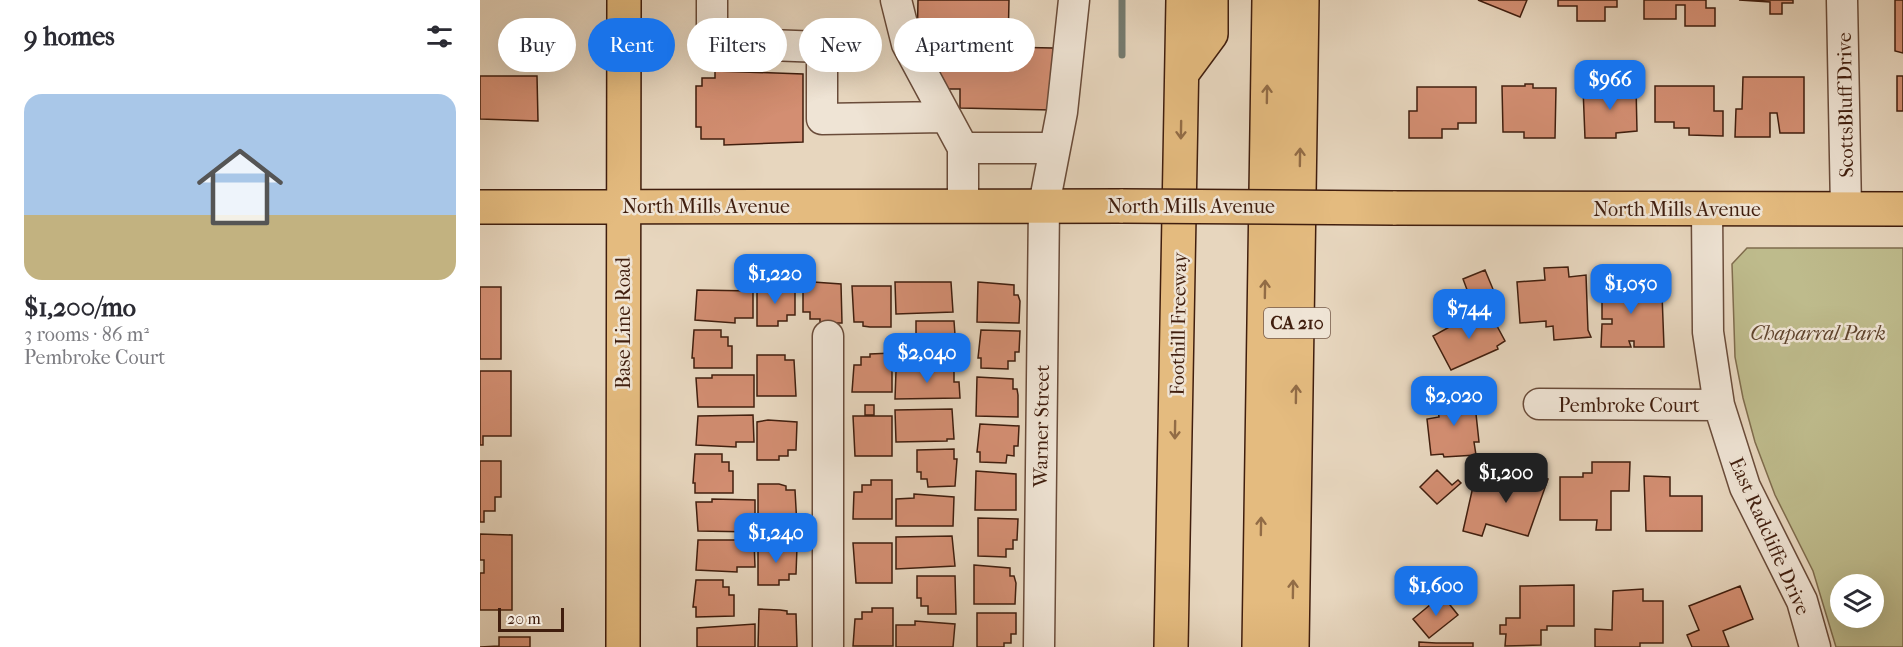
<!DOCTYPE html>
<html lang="en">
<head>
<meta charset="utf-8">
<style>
	body { margin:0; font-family:"IM FELL French Canon",serif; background:#f7f7f7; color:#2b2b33; height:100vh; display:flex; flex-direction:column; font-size:22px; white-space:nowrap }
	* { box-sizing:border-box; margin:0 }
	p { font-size:20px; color:#7c7c81 }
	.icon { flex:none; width:33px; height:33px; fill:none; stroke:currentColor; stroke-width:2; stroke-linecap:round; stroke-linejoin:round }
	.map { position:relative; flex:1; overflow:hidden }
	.drawer { display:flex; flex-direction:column; background:#fff; width:480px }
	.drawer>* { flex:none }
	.hud { position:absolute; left:18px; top:18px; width:570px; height:54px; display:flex; gap:12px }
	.buttons { position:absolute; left:1350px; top:574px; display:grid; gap:12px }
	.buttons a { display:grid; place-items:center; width:54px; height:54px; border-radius:50%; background:#fff; box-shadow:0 6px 24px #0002; font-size:30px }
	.scale { position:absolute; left:18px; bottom:15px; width:66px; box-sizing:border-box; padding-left:6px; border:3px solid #401e0e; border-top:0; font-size:16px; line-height:21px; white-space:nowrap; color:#401e0e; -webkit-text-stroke:4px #efe4d5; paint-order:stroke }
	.price { position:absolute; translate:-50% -51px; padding:0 14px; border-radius:12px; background:#1a73e8; color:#fff; font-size:20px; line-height:39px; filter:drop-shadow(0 2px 3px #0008) }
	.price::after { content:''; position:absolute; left:50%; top:36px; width:18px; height:14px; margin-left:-9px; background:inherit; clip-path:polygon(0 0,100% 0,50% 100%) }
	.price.on { background:#222; color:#fff }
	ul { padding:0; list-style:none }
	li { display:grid; align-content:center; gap:12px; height:318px; padding:0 24px }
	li+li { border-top:2px solid #e1e1e2 }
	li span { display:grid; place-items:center; height:186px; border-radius:18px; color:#555 }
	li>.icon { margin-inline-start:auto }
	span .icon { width:108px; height:108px; fill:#fffc; stroke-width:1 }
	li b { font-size:26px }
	h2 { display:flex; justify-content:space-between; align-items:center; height:72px; padding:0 24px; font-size:26px }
	.chip { padding:0 21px; border-radius:27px; background:#fff; box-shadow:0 6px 24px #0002; font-size:21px; line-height:54px }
	.chip.on { background:#1a73e8; color:#fff }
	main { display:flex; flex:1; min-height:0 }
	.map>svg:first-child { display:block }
	.green { fill:#bebb8c; stroke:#7f6c4d; stroke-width:1.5; fill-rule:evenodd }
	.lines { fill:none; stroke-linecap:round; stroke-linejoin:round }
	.stream { stroke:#747b70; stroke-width:7 }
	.building { fill:#d38e72; stroke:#401e0e; stroke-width:1.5 }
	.minor-casing { stroke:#6a4c3a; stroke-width:33 }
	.major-casing { stroke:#401e0e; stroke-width:36 }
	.highway-casing { stroke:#401e0e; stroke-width:36 }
	.minor { stroke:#efe4d5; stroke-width:30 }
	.major { stroke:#e4bb7f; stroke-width:33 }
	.highway { stroke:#e4bb7f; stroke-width:33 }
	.major-bridge-casing { stroke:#401e0e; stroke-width:36; stroke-linecap:butt }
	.major-bridge { stroke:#e4bb7f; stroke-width:33 }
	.oneway { stroke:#926c46 }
	.labels { text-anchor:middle; stroke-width:5; stroke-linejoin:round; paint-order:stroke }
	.shield { fill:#efe4d5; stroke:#74594a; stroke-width:1.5 }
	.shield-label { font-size:18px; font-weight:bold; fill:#401e0e }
	.street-label { font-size:20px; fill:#401e0e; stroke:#efe4d5 }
	.park-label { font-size:20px; font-style:italic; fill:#60452e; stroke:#efe4d5 }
</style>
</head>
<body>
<main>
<section class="drawer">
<h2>9 homes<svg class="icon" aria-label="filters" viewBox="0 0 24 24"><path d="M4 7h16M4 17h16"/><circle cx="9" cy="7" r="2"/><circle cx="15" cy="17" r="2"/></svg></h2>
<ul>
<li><span style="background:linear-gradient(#a9c7e8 65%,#c2b280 0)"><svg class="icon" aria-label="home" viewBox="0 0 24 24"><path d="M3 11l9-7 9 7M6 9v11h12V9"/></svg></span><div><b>$1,200/mo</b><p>3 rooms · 86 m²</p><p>Pembroke Court</p></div></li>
</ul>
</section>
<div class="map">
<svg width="1423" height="647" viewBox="0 0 1423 647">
	<rect width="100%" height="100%" fill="#e7d6be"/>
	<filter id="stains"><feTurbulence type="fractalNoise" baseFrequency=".00333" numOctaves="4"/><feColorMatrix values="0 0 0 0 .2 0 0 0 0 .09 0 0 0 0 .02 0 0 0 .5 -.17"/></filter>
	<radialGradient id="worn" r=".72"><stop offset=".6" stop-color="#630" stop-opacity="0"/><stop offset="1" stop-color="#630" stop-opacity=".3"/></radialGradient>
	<path class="green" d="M1267 248H1423V647H1356L1333 571 1295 495 1275 442 1263 398 1255 357 1252 264ZM1360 585H1394V618H1360Z"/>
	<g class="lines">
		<path class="stream" d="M642 55V0"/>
	</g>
	<path class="building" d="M438 0H529L528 47 573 48 572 110 480 108V89H460V54H437Z
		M998 0H1047L1040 17Z
		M1078 0H1137V7H1125V21H1097V6H1078Z
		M1164 0H1226V8H1235V26H1205V5H1196V19H1164Z
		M1259 0H1313V3H1302V14H1290V2Z
		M1415 0H1423V53L1415 51Z
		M235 71 323 74V142L244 145V139H221V127H216V86H222V78H235Z
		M0 76H57L58 121 0 119Z
		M1417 76H1423V111H1417Z
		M1263 77H1324V133H1300L1297 113H1290V137H1255L1256 109H1262Z
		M1045 84H1053V88H1076L1075 138H1044V132H1023L1022 86H1045Z
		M1134 86H1156L1157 131 1136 133V138H1105L1103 88Z
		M1175 86H1234V111H1243V136L1209 135V128H1194V122H1175Z
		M937 87H996V123H978V129H962V138H929V111H937Z
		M1088 267 1089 277 1106 275 1108 330 1111 337 1074 340 1073 326 1066 327V321L1040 323 1037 282 1065 280 1064 268Z
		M1005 270 1015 294 992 303 983 279Z
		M1130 276H1159V294H1182L1184 347H1154V341H1149L1151 347H1121L1122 324H1132V319H1122V283H1130Z
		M333 282 361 284 362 323H340V319H330V312H323V285H334Z
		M415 282H471L473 312 416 314Z
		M498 282 534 285V295H538L540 301 539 323 497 322Z
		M304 285 315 287V315H307V321H298V326H277V288Z
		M372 286H411V327H390L383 326V322H374Z
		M0 287H21V359H0Z
		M217 290 273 291V318H255V323L215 320Z
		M1000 310 1004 317 1010 313 1025 341 1017 346 1018 349 971 370 953 336Z
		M436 321H474L476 349H474V359L447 360V352H440V343H436Z
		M214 330H241V337H248V346H252V368H214V358H212Z
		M501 330 540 331 539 352H535V361H528V369L501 368V358H498Z
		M412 353V392H372L374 365H381V357H390V354Z
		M277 355H305V360H314L316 396H277Z
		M433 366 474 369V382H479L480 398 415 399 416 371H433Z
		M0 371H31V436H3V445H0Z
		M232 375H274V407H218L216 378H232Z
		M497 377 533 379V389H537L538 395V417L496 416Z
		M988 391 991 414H996L999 442H994L996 455 964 457 963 454 951 455 947 419 959 417 956 397Z
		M385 405H394V415H385Z
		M472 409 474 439H467V441L416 442 415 410Z
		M273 415 274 442H256V447L216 445 218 416Z
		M373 416H412V456H375Z
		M288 420 317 422 316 450H308V456H299V460H277V422Z
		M500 424 539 426 538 446H534V456L527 455 526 463 500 462V452H497Z
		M474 449V459H477L475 486 448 487 447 479H441V472H437V450Z
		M215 454H242V462H249V471H253V493H215V483H213Z
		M0 461H21V497H15V511H4V522H0Z
		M1112 462H1150L1149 491H1131V530H1116L1117 520H1080V477H1103V473H1112Z
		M1033 469 1068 479 1048 536 1006 524 1002 536 983 531 994 482 1020 489 1023 480 1029 482Z
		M957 470 972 485 978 480 981 483 957 504 940 487Z
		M496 471 536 474V510H495Z
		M1164 476 1190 477V496H1222V531H1166Z
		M391 480H412V519H373L374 492H382V485H391Z
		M278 484H299L306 486V490H315L317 526H278Z
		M434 494 474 497 473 526H416V499L434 498Z
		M232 499 275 500V532L218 531 216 502H232Z
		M498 518 538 519 537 540H533V549H526V557L498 556Z
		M0 534 32 535V610H0V573H4V560H0Z
		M472 536 475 566 416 569V537Z
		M218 540H274L275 567H257V572L216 570Z
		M373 543H412V583H376Z
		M288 545 317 547 316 574H309V580H299V585H278V547H288Z
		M494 565 530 568V576H534L536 583 535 604H494Z
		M437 576H475L476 614H448V606H441V598H437Z
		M216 580H243V587H249V595H254V616L216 617V607H213Z
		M1094 585V626H1067V630H1061V645L1025 646 1026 634H1020V625H1026V618H1040V586Z
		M1260 586 1273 619 1243 631 1249 647H1212L1207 635 1219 630 1209 606Z
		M1163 589V601H1183V643H1160V647H1115V629L1132 630 1133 591Z
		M962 595 978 615 949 638 933 619Z
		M392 608H413V646H373L375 619H382V612H392Z
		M279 609 300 610 307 611V614H316L317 647H278Z
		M497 613H536V634H531V643H524V647H497Z
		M435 621 475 624 473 647H416V625H435Z
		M275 624V647H217V628Z
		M19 637H50V647H0L19 646Z
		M939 642 956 643H993V647H939Z"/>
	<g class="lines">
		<g class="minor-casing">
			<path id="minor" d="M232 0V43L342 47V119L465 117
				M416 0 427 44 483 148V206
				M1362 0 1366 209
				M483 148H574
				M1227 210 1228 332 1239 405 1265 487 1322 601 1335 647
				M348 336V647
				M1059 404 1239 405
				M559 647 564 205 582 112 594 0"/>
		</g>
		<g class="major-casing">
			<path id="major" d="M0 207 643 206
				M913 208 1423 209
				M143 647 144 0"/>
		</g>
		<g class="highway-casing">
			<path id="highway" d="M703 72 731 34V0
				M691 647 703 0
				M779 647 789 0
				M812 647 822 0"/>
		</g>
		<use href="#minor" class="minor"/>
		<use href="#major" class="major"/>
		<use href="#highway" class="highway"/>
		<g class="major-bridge-casing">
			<path id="major-bridge" d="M643 206 913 208"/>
		</g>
		<use href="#major-bridge" class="major-bridge"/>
	</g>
	<defs><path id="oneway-shaft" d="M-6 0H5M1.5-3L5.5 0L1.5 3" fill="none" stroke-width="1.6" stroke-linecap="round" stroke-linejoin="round" transform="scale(1.5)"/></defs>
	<g class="oneway">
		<use href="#oneway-shaft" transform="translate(787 94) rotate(-89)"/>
		<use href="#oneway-shaft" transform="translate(701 130) rotate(91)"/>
		<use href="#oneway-shaft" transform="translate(820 157) rotate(-89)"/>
		<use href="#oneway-shaft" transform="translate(785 289) rotate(-89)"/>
		<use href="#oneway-shaft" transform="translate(816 394) rotate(-89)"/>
		<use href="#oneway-shaft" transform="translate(695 430) rotate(91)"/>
		<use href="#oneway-shaft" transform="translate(781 526) rotate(-89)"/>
		<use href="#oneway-shaft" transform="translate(813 589) rotate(-89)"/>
	</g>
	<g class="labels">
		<rect class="shield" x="784" y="308" width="66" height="30" rx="4.5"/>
		<g class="shield-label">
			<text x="817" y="329">CA 210</text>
		</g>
		<g class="street-label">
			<text transform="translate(1365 105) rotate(-91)" y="7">ScottsBluff Drive</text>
			<text x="226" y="213">North Mills Avenue</text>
			<text x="711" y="213">North Mills Avenue</text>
			<text x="1197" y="216">North Mills Avenue</text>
			<text transform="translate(143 323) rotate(-90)" y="7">Base Line Road</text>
			<text transform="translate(698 324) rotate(-89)" y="7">Foothill Freeway</text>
			<text x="1149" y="412">Pembroke Court</text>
			<text transform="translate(561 426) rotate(-89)" y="7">Warner Street</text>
			<text transform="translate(1290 536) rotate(66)" y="7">East Radcliffe Drive</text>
		</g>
		<g class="park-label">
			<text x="1338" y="340">Chaparral Park</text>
		</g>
	</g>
	<rect width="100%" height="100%" filter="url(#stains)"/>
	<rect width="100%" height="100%" fill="url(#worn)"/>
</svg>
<div class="buttons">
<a><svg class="icon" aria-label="layers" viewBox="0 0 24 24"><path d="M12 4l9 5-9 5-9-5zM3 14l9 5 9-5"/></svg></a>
</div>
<div class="scale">20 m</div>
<b class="price" style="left:1130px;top:111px">$966</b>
<b class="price" style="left:295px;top:305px">$1,220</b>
<b class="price" style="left:1151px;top:315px">$1,050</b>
<b class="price" style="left:989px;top:340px">$744</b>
<b class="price" style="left:447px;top:384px">$2,040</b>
<b class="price" style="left:974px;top:427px">$2,020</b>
<b class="price on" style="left:1026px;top:504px">$1,200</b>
<b class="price" style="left:296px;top:564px">$1,240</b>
<b class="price" style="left:956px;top:617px">$1,600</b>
<div class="hud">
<a class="chip">Buy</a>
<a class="chip on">Rent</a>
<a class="chip">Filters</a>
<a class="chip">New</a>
<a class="chip">Apartment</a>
</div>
</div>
</main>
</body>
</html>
